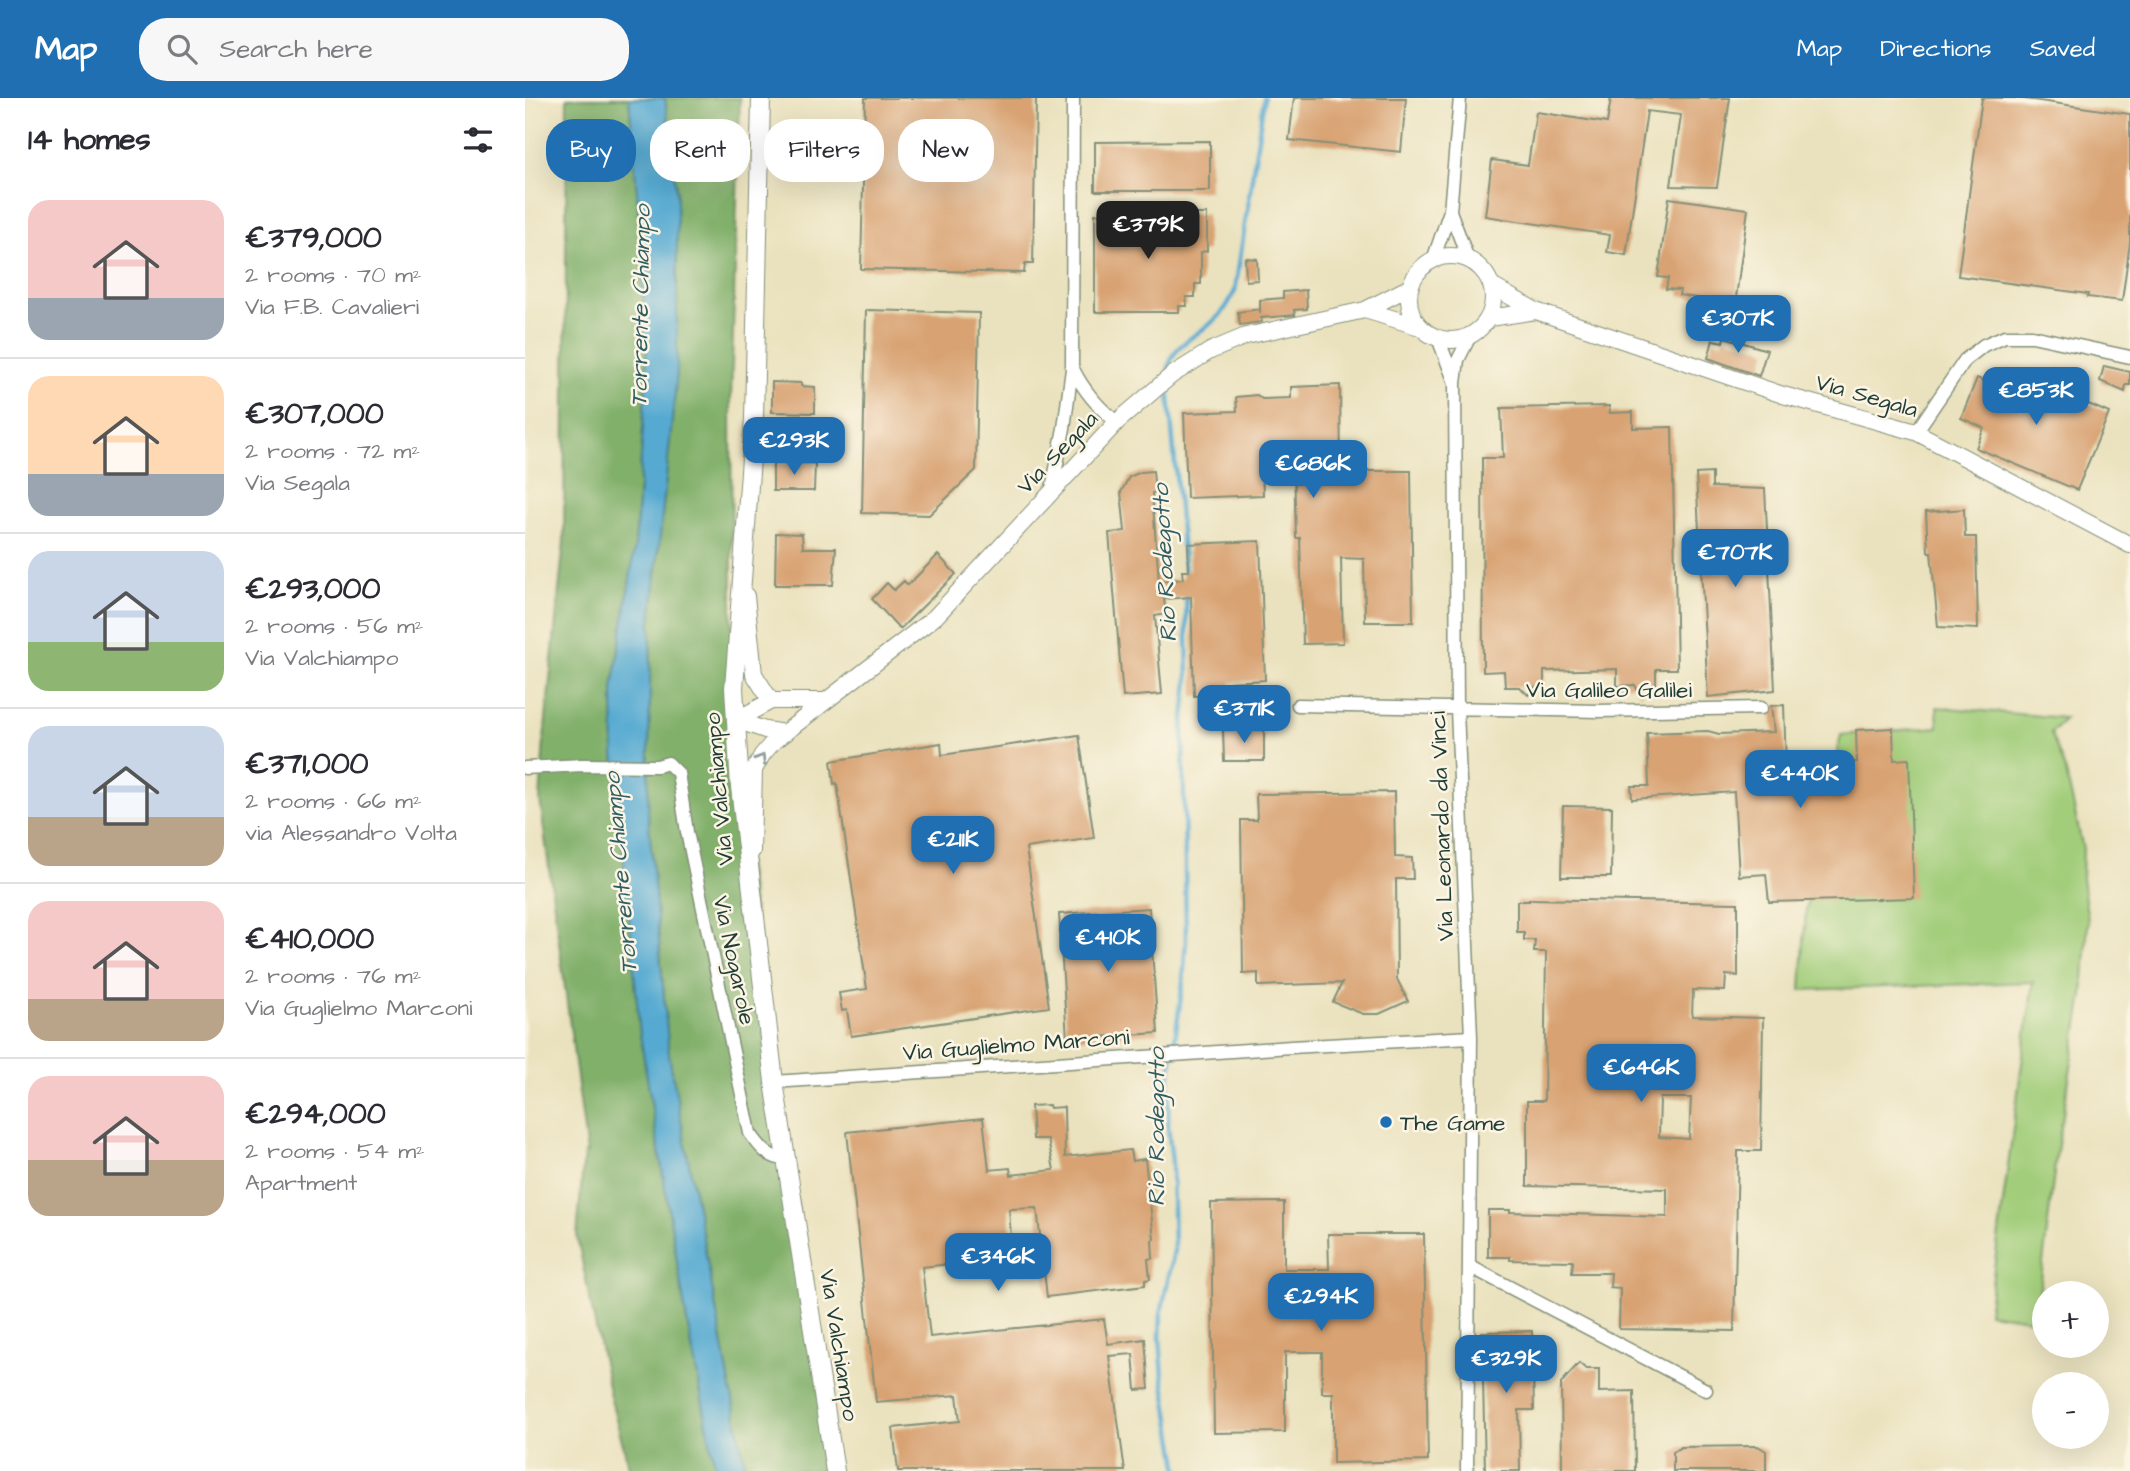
<!DOCTYPE html>
<html lang="en">
<head>
<meta charset="utf-8">
<style>
	body { margin:0; font-family:"Architects Daughter",sans-serif; background:#f7f7f7; color:#2b2b33; height:100vh; display:flex; flex-direction:column; font-size:26px; white-space:nowrap }
	* { box-sizing:border-box; margin:0 }
	p { font-size:23px; color:#7c7c81 }
	.icon { flex:none; width:38px; height:38px; fill:none; stroke:currentColor; stroke-width:2; stroke-linecap:round; stroke-linejoin:round }
	.map { position:relative; flex:1; overflow:hidden }
	.panel { display:flex; flex-direction:column; background:#fff; width:525px }
	.panel>* { flex:none }
	.banner { position:absolute; left:21px; top:21px; width:665px; height:63px; display:flex; gap:14px }
	.buttons { position:absolute; left:1507px; top:1183px; display:grid; gap:14px }
	.buttons a { display:grid; place-items:center; width:77px; height:77px; border-radius:50%; background:#fff; box-shadow:0 7px 28px #0002; font-size:35px }
	.price { position:absolute; translate:-50% -60px; padding:0 16px; border-radius:14px; background:#1f6fb2; color:#fff; font-size:23px; line-height:46px; filter:drop-shadow(0 2px 4px #0008) }
	.price::after { content:''; position:absolute; left:50%; top:42px; width:21px; height:16px; margin-left:-10px; background:inherit; clip-path:polygon(0 0,100% 0,50% 100%) }
	.price.on { background:#222; color:#fff }
	ul { padding:0; list-style:none }
	li { display:flex; align-items:center; gap:21px; height:175px; padding:0 28px }
	li+li { border-top:2px solid #e1e1e2 }
	li span { display:grid; place-items:center; flex:none; width:196px; height:140px; border-radius:21px; color:#555 }
	li>.icon { margin-inline-start:auto }
	span .icon { width:84px; height:84px; fill:#fffc; stroke-width:1 }
	li b { font-size:30px }
	h2 { display:flex; justify-content:space-between; align-items:center; height:84px; padding:0 28px; font-size:30px }
	.pill { padding:0 24px; border-radius:28px; background:#fff; box-shadow:0 7px 28px #0002; font-size:24px; line-height:63px }
	.pill.on { background:#1f6fb2; color:#fff }
	header { display:flex; align-items:center; gap:42px; box-sizing:border-box; height:98px; padding:0 35px; background:#1f6fb2; color:#fff }
	header strong { font-size:33px }
	nav { display:flex; gap:38px; margin-inline-start:auto; font-size:24px }
	.search { width:490px; height:63px; background:#f7f7f7; display:flex; align-items:center; gap:18px; box-sizing:border-box; padding:0 24px; border-radius:28px; color:#7c7c81; font-size:26px }
	main { display:flex; flex:1; min-height:0 }
	.map>svg:first-child { display:block }
	.green { fill:#a2cd7a; stroke:#608557; stroke-width:2 }
	.forest { fill:#81b06a; stroke:#50764f; stroke-width:2 }
	.water { fill:#57aad2; stroke:#3b7483; stroke-width:2 }
	.lines { fill:none; stroke-linecap:round; stroke-linejoin:round }
	.stream { stroke:#57aad2; stroke-width:4.5 }
	.building { fill:#d8a272; fill-rule:evenodd }
	.minor-casing { stroke:#849079; stroke-width:15 }
	.tertiary-casing { stroke:#849079; stroke-width:18 }
	.secondary-casing { stroke:#849079; stroke-width:20 }
	.minor { stroke:#fff; stroke-width:12 }
	.tertiary { stroke:#fff; stroke-width:16 }
	.secondary { stroke:#fff; stroke-width:18 }
	.oneway { stroke:#8f9e9a }
	.poi-dot { fill:#1f6fb2; stroke:#fcf5e5; stroke-width:2.5 }
	.labels { text-anchor:middle; stroke-width:5; stroke-linejoin:round; paint-order:stroke }
	.street-label { font-size:23px; fill:#1f3d34; stroke:#fcf5e5 }
	.poi-label { font-size:23px; fill:#1f3d34; stroke:#fcf5e5; text-anchor:start }
	.water-label { font-size:24px; font-style:italic; fill:#305e63; stroke:#fcf5e5 }
</style>
</head>
<body>
<header>
<strong>Map</strong>
<div class="search"><svg class="icon" aria-label="search" viewBox="0 0 24 24"><circle cx="10" cy="10" r="6"/><path d="M15 15l6 6"/></svg>Search here</div>
<nav><a>Map</a><a>Directions</a><a>Saved</a></nav>
</header>
<main>
<section class="panel">
<h2>14 homes<svg class="icon" aria-label="filters" viewBox="0 0 24 24"><path d="M4 7h16M4 17h16"/><circle cx="9" cy="7" r="2"/><circle cx="15" cy="17" r="2"/></svg></h2>
<ul>
<li><span style="background:linear-gradient(#f6c9c9 70%,#9aa5b1 0)"><svg class="icon" aria-label="home" viewBox="0 0 24 24"><path d="M3 11l9-7 9 7M6 9v11h12V9"/></svg></span><div><b>€379,000</b><p>2 rooms · 70 m²</p><p>Via F.B. Cavalieri</p></div></li>
<li><span style="background:linear-gradient(#ffd9b3 70%,#9aa5b1 0)"><svg class="icon" aria-label="home" viewBox="0 0 24 24"><path d="M3 11l9-7 9 7M6 9v11h12V9"/></svg></span><div><b>€307,000</b><p>2 rooms · 72 m²</p><p>Via Segala</p></div></li>
<li><span style="background:linear-gradient(#c9d6e8 65%,#8fb573 0)"><svg class="icon" aria-label="home" viewBox="0 0 24 24"><path d="M3 11l9-7 9 7M6 9v11h12V9"/></svg></span><div><b>€293,000</b><p>2 rooms · 56 m²</p><p>Via Valchiampo</p></div></li>
<li><span style="background:linear-gradient(#c9d6e8 65%,#b9a48a 0)"><svg class="icon" aria-label="home" viewBox="0 0 24 24"><path d="M3 11l9-7 9 7M6 9v11h12V9"/></svg></span><div><b>€371,000</b><p>2 rooms · 66 m²</p><p>via Alessandro Volta</p></div></li>
<li><span style="background:linear-gradient(#f6c9c9 70%,#b9a48a 0)"><svg class="icon" aria-label="home" viewBox="0 0 24 24"><path d="M3 11l9-7 9 7M6 9v11h12V9"/></svg></span><div><b>€410,000</b><p>2 rooms · 76 m²</p><p>Via Guglielmo Marconi</p></div></li>
<li><span style="background:linear-gradient(#f6c9c9 60%,#b9a48a 0)"><svg class="icon" aria-label="home" viewBox="0 0 24 24"><path d="M3 11l9-7 9 7M6 9v11h12V9"/></svg></span><div><b>€294,000</b><p>2 rooms · 54 m²</p><p>Apartment</p></div></li>
</ul>
</section>
<div class="map">
<svg width="1605" height="1373" viewBox="0 0 1605 1373">
	<rect width="100%" height="100%" fill="#fcf5e5"/>
	<filter id="ink" filterUnits="userSpaceOnUse"><feTurbulence type="fractalNoise" baseFrequency=".0143" numOctaves="2"/><feDisplacementMap in="SourceGraphic" scale="14" xChannelSelector="R" yChannelSelector="G"/><feConvolveMatrix kernelMatrix="1 2 1 2 8 2 1 2 1" color-interpolation-filters="sRGB"/></filter>
	<filter id="wash" filterUnits="userSpaceOnUse"><feTurbulence type="fractalNoise" baseFrequency=".00686" numOctaves="4" result="noise"/><feDisplacementMap in="SourceGraphic" scale="28" xChannelSelector="R" yChannelSelector="G"/><feGaussianBlur stdDeviation="1.57" result="paint"/><feColorMatrix in="noise" values="0 0 0 0 0 0 0 0 0 0 0 0 0 0 0 0 0 1.4 0 .05"/><feComposite in="paint" operator="in"/></filter>
	<g filter="url(#wash)">
		<rect width="100%" height="100%" fill="#eae2be"/>
		<path class="green" d="M1412 609 1540 620 1526 635 1541 674 1558 751 1557 781 1563 823 1558 897 1531 1059 1511 1222 1463 1215 1508 884 1276 892 1281 811 1316 637 1413 629Z"/>
		<path class="forest" d="M42 0H104L115 130 122 270 110 448 88 591 89 656 115 936 162 1224 191 1373H105L85 1298 52 1139 59 1055H62L15 702 19 641 39 443Z
			M140 0H215L206 302 208 671 311 1373H221L144 957 123 715 126 524 152 274V98Z"/>
		<path class="water" d="M104 0H140L152 98V274L126 524 123 715 144 957 221 1373H191L162 1224 115 936 89 656 88 591 110 448 122 270 115 130Z"/>
		<g class="lines">
			<path class="stream" d="M643 275C644 245 678 236 695 217 701 210 706 201 710 193L739 0
				M643 287 660 477
				M654 1373 638 1280 635 1240 636 1216 649 1153 647 1064 643 1029 644 983 658 884 661 842 658 629 663 583 661 496"/>
		</g>
		<g id="blocks">
			<path class="building" d="M340 0H511L508 166H500L499 175 336 171Z
				M769 0H881L876 54 764 42Z
				M1086 0H1205L1192 89 1146 88 1156 17 1122 13 1101 157 1082 154 1085 137 960 118 967 62 1003 67 1011 14 1082 25Z
				M1457 0H1493L1605 16V144L1597 203 1562 199 1563 196 1433 178Z
				M685 43V93H570V44Z
				M1144 100 1223 111 1210 207 1154 197 1155 192 1141 191 1143 180 1133 179Z
				M570 116H682V153L676 154V186H670V199H661L662 208H654V214H570Z
				M720 160 732 161 733 182 721 183Z
				M781 192 782 211 769 212 770 217 736 220 737 224 715 227 713 214 735 211V215V202L758 200V194Z
				M341 212 454 215 451 372 404 417 337 415Z
				M1199 239 1242 252 1234 278 1183 260 1188 242 1198 244Z
				M1579 268 1605 274V287H1601L1600 294 1575 283Z
				M1484 271 1584 315 1552 392 1451 350 1459 330 1436 320 1452 280 1476 290Z
				M247 284 276 285V288L290 289V315L247 314Z
				M815 287 816 373H886L888 524H840L839 461 816 460 818 545 778 546 775 440H771L769 369H737L738 397 662 400 659 315 712 313 711 299 732 297 737 301 766 300V289Z
				M1084 308 1085 315 1108 314V330L1147 329 1152 571H1131V587H1122L1115 597 1110 587 1092 588V571L1019 573V588L1010 589 1003 597 995 589H980L979 573 958 574 957 360H978L976 310Z
				M290 365 289 393H248V366Z
				M628 373 630 394 627 395 634 483 658 481 657 473H664L663 446 735 443 740 582 705 584 706 596 669 598 666 499 639 501 641 516 630 518 637 596 598 599 584 435 600 433 596 394 604 379 616 374Z
				M1187 375V389L1240 391 1250 592 1183 599 1171 376Z
				M1439 411 1440 439H1451L1453 531 1413 529 1406 454H1403L1401 414Z
				M251 435 277 436 278 450H311L308 487H250Z
				M413 457 431 476 375 531 347 501 362 485 369 492 379 483 383 487Z
				M1259 607 1261 668 1332 664 1331 632 1368 630 1369 662 1384 661 1389 800 1244 804 1241 776 1214 778 1209 694 1107 701 1106 688H1124L1122 635 1183 633 1194 636 1249 634 1246 608Z
				M698 632H739V663H699Z
				M554 637 569 740 501 750 524 909 326 938 322 912 317 913 314 895 342 891 312 685 309 686 306 663 416 645 417 657Z
				M869 694 870 759 887 760 888 781H871L872 881 883 903 854 916H838L808 904 817 885 733 888V875L718 876 716 722H732L731 696Z
				M1038 708 1087 709 1086 779H1036Z
				M1004 801 1213 805V878L1201 877 1200 893 1168 892 1167 918 1238 920 1236 1053H1213L1209 1233 1094 1231 1095 1190 1085 1189 1086 1175H1047L1048 1163 985 1162V1159H963V1112H985V1114L1142 1119V1091L1002 1088V1003H1019L1021 854H1009L1010 842H999V834H992V803H1004ZM1135 1000H1166L1164 1041 1134 1039Z
				M624 810 633 935 542 941 534 816Z
				M524 1007 525 1010 539 1009 540 1059 605 1052 607 1063 620 1061 629 1141 627 1142 628 1160 623 1161 625 1181 620 1182V1187L522 1199 512 1110 484 1111 488 1167 474 1169V1161L397 1169 405 1239 579 1221 583 1246 620 1241 624 1291 611 1292 608 1256 584 1258 600 1373H373L368 1330 435 1323 432 1297 351 1304 322 1034 458 1020 464 1072 485 1070 486 1077 529 1072 523 1041H508L506 1008Z
				M759 1104V1171H804L803 1136H899L903 1363 808 1365V1295H797V1254H760V1334L689 1335 686 1105Z
				M1007 1233 1009 1312H994L995 1373H960L957 1234Z
				M1054 1265 1061 1271H1074V1294L1109 1293 1110 1373H1037L1036 1285Z
				M1233 1348 1241 1353V1373H1148V1354L1156 1349Z"/>
		</g>
	</g>
	<g filter="url(#ink)">
		<use href="#blocks" fill-opacity="0" stroke="#849079" stroke-width="2"/>
		<g class="lines">
			<g class="minor-casing">
				<path id="minor" d="M925 113 943 161
					M908 162 925 113 935 0
					M913 240 929 282
					M548 271C559 293 572 309 592 324
					M1391 334 1440 262 1459 247 1480 238H1507L1605 259
					M527 391 539 330 547 271 548 0
					M773 607 1074 613 1236 610
					M0 670 58 667 132 668 143 665 153 675 162 734 225 1035C235 1049 243 1061 262 1061
					M249 984 766 949 946 939
					M944 1168 1181 1292
					M942 1373 946 939 932 612 930 285 933 262 945 238"/>
			</g>
			<g class="tertiary-casing">
				<path id="tertiary" d="M884 200a42 42 0 1 1 84 0a42 42 0 1 1-84 0Z
					M967 188 1011 213 1258 297 1391 334 1605 447
					M840 212 895 229
					M964 220 1011 213
					M221 498 229 576 246 603
					M211 622 246 603H301
					M211 622 240 632 260 635
					M227 753 229 672 237 657 249 643 410 519 592 324 647 277 685 253 721 238 840 212 885 189"/>
			</g>
			<g class="secondary-casing">
				<path id="secondary" d="M236 0 229 320 209 590 215 689 249 984 310 1373"/>
			</g>
			<use href="#minor" class="minor"/>
			<use href="#tertiary" class="tertiary"/>
			<use href="#secondary" class="secondary"/>
		</g>
		<defs><path id="oneway-chevron" d="M-2-3.5L2.5 0L-2 3.5" fill="none" stroke-width="1.6" stroke-linecap="round" stroke-linejoin="round" transform="scale(1.75)"/></defs>
		<use class="oneway" href="#oneway-chevron" transform="translate(236 661) rotate(-59)"/>
	</g>
	<circle class="poi-dot" cx="861" cy="1024" r="7"/>
	<g class="labels">
		<g class="street-label">
			<text transform="translate(1342 297) rotate(16)" y="8">Via Segala</text>
			<text transform="translate(532 354) rotate(-46)" y="8">Via Segala</text>
			<text x="1084" y="599">Via Galileo Galilei</text>
			<text transform="translate(193 691) rotate(-95)" y="8">Via Valchiampo</text>
			<text transform="translate(916 728) rotate(-92)" y="8">Via Leonardo da Vinci</text>
			<text transform="translate(210 862) rotate(78)" y="8">Via Nogarole</text>
			<text transform="translate(491 946) rotate(-4)" y="8">Via Guglielmo Marconi</text>
			<text transform="translate(315 1247) rotate(81)" y="8">Via Valchiampo</text>
		</g>
		<g class="poi-label">
			<text x="875" y="1032">The Game</text>
		</g>
		<g class="water-label">
			<text transform="translate(115 208) rotate(-89)" y="8">Torrente Chiampo</text>
			<text transform="translate(639 465) rotate(-93)" y="8">Rio Rodegotto</text>
			<text transform="translate(95 775) rotate(-95)" y="8">Torrente Chiampo</text>
			<text transform="translate(631 1029) rotate(-90)" y="8">Rio Rodegotto</text>
		</g>
	</g>
</svg>
<div class="buttons">
<a>+</a>
<a>−</a>
</div>
<b class="price on" style="left:623px;top:163px">€379K</b>
<b class="price" style="left:1213px;top:257px">€307K</b>
<b class="price" style="left:1511px;top:329px">€853K</b>
<b class="price" style="left:269px;top:379px">€293K</b>
<b class="price" style="left:788px;top:402px">€686K</b>
<b class="price" style="left:1210px;top:491px">€707K</b>
<b class="price" style="left:719px;top:647px">€371K</b>
<b class="price" style="left:1275px;top:712px">€440K</b>
<b class="price" style="left:428px;top:778px">€211K</b>
<b class="price" style="left:583px;top:876px">€410K</b>
<b class="price" style="left:1116px;top:1006px">€646K</b>
<b class="price" style="left:473px;top:1195px">€346K</b>
<b class="price" style="left:796px;top:1235px">€294K</b>
<b class="price" style="left:981px;top:1297px">€329K</b>
<div class="banner">
<a class="pill on">Buy</a>
<a class="pill">Rent</a>
<a class="pill">Filters</a>
<a class="pill">New</a>
</div>
</div>
</main>
</body>
</html>
